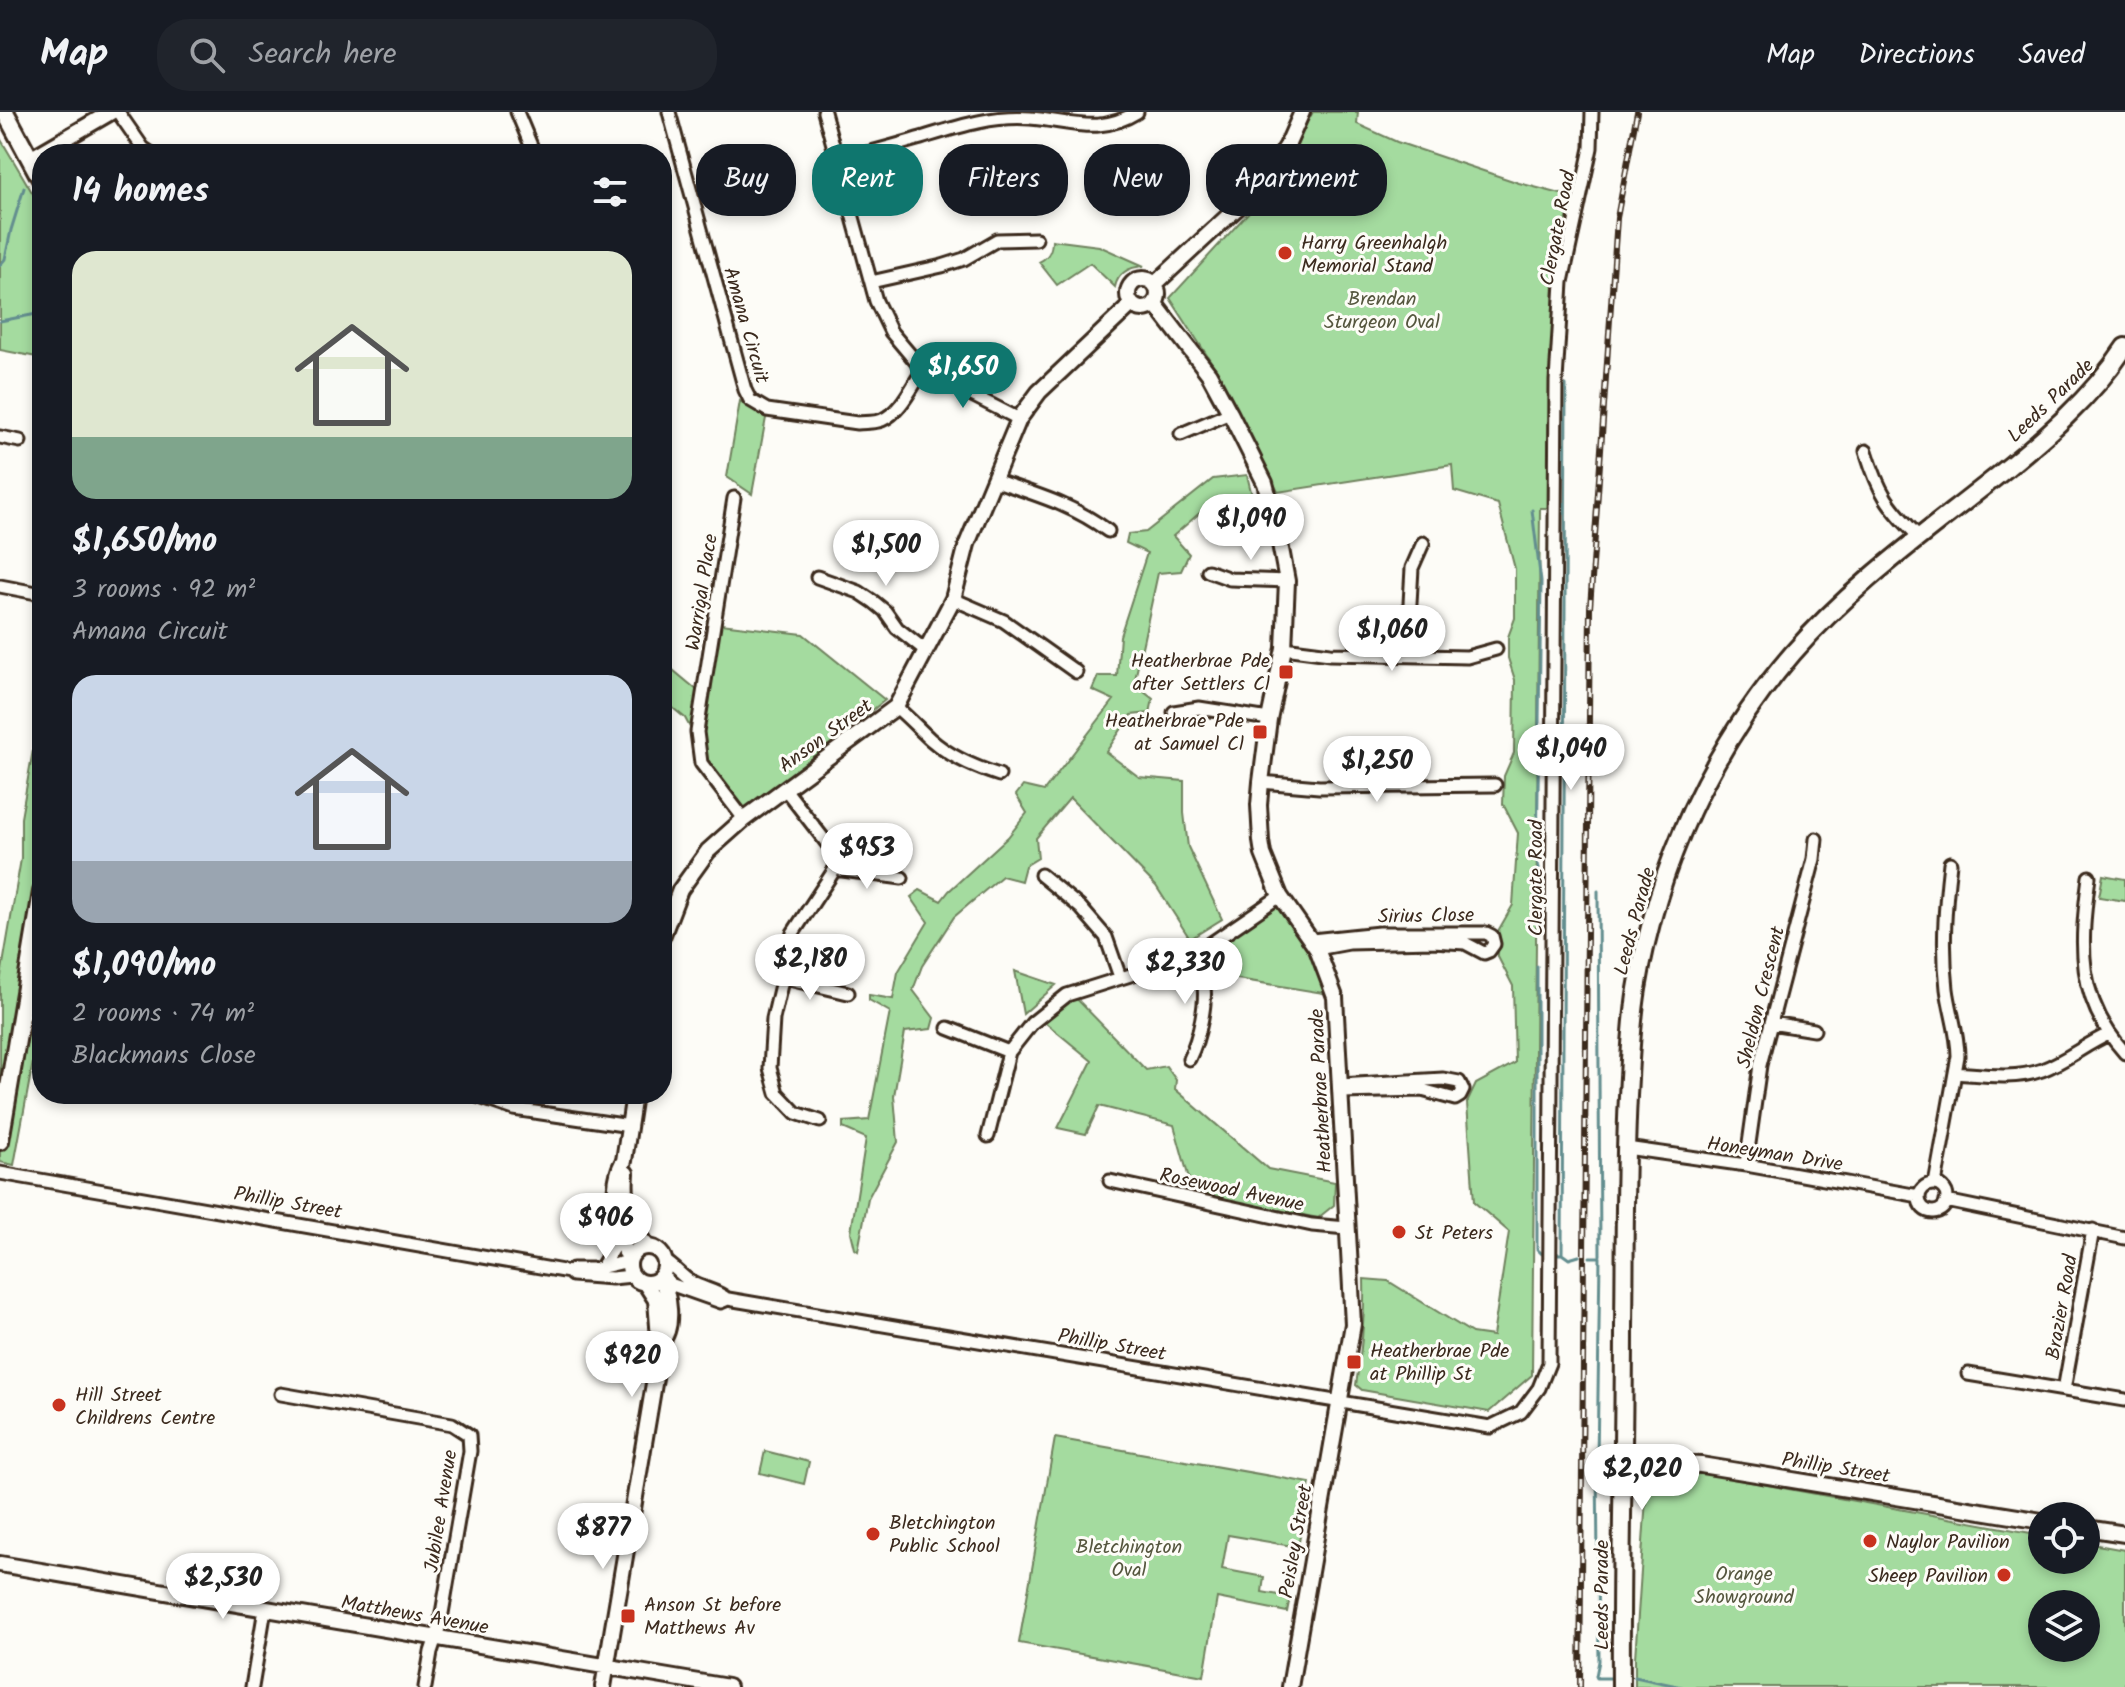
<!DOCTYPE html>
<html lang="en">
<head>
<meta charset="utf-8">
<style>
	body { margin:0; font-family:Kalam,sans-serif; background:#20242c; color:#f1f3f6; height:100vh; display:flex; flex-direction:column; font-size:30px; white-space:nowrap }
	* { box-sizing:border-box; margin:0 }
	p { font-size:26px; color:#9ea1a6 }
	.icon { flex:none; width:44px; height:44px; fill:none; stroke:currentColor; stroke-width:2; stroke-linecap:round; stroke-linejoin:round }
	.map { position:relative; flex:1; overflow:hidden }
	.drawer { position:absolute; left:32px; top:32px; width:640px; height:960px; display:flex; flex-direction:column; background:#171b24; border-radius:32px; box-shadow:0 4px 12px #0003 }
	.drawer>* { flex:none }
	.hud { position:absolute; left:696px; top:32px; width:760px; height:72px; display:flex; gap:16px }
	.fabs { position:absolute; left:2028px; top:1390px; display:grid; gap:16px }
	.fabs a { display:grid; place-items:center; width:72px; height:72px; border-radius:50%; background:#171b24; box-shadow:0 4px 12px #0003; font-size:40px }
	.price { position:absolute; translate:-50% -68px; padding:0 18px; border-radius:28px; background:#fff; color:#222; font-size:26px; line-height:52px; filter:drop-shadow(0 2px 4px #0008) }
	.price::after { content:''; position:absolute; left:50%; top:48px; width:24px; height:18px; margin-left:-12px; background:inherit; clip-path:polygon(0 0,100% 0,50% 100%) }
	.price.selected { background:#0f766e; color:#fff }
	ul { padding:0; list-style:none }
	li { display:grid; align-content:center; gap:16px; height:424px; padding:0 40px }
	li span { display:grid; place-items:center; height:248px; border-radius:24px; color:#555 }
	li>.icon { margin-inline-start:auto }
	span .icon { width:144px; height:144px; fill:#fffc; stroke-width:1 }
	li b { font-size:34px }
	h2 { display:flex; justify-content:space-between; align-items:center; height:96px; padding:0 40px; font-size:34px }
	.pill { padding:0 28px; border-radius:32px; background:#171b24; box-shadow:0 4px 12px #0003; font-size:28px; line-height:72px }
	.pill.selected { background:#0f766e; color:#fff }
	header { display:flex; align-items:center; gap:48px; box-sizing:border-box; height:112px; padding:0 40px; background:#171b24; border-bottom:2px solid #363941 }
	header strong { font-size:38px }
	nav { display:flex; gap:44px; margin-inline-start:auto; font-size:28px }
	.search { width:560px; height:72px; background:#20242c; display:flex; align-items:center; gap:20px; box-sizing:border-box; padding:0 28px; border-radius:32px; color:#9ea1a6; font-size:30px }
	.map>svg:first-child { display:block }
	.green { fill:#a4db9f; stroke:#70825e; stroke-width:2; fill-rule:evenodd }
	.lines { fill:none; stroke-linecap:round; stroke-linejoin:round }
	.stream { stroke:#648e8f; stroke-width:3 }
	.minor-casing { stroke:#3b2a1e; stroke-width:17 }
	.tertiary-casing { stroke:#3b2a1e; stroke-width:20 }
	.secondary-casing { stroke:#3b2a1e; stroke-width:22 }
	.minor { stroke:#fdfcf7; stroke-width:11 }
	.tertiary { stroke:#fdfcf7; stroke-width:14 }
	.secondary { stroke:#fdfcf7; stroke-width:16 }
	.rail-casing { stroke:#3b2a1e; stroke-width:6 }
	.rail { stroke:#fdfcf7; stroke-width:3; stroke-dasharray:9; stroke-linecap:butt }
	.poi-dot { fill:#c8321e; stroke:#fdfcf7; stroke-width:3 }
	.labels { text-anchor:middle; stroke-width:6; stroke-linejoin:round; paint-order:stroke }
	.street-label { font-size:20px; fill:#3b2a1e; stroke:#fdfcf7 }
	.poi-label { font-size:20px; fill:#3b2a1e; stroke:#fdfcf7; text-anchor:start }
	.park-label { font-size:20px; fill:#55563e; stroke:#fdfcf7 }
</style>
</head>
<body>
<header>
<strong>Map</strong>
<div class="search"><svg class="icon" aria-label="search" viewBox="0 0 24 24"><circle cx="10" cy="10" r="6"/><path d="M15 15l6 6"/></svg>Search here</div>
<nav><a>Map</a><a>Directions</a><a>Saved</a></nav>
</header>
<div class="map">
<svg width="2125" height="1575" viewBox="0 0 2125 1575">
	<rect width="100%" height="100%" fill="#fdfcf7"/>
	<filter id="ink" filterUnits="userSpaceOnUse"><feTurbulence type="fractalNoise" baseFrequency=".0125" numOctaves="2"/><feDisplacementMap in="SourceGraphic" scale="16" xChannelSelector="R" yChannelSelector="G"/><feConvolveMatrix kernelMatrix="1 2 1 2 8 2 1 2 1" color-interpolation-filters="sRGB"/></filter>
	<g filter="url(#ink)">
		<path class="green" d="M1313 0H1358L1357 12 1397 30 1519 71 1572 85 1554 163 1549 396H1540L1532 1263 1489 1300 1362 1278 1356 1273C1362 1237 1365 1203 1364 1167L1388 1169 1472 1221 1493 1224 1509 1120 1474 1090 1467 991 1476 972 1515 951 1513 874 1498 845V819L1513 793 1518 721 1503 692 1504 664 1514 641 1515 568 1508 546V525L1515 506V457L1498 392 1454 379 1452 353 1278 380 1219 262 1170 186 1261 87Z
			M0 26 42 97V246L0 238Z
			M1052 128 1099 134 1144 154C1129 155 1118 161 1115 175L1090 151 1057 173 1039 150C1049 145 1052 138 1052 128Z
			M740 289 766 306 752 382 727 365Z
			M1247 363 1254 392 1202 399 1173 424 1189 442 1181 459 1158 461 1134 572 1153 587 1150 601 1131 603 1106 640 1139 665 1184 669V701L1188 735 1222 807 1190 827 1156 774 1070 686 1036 726 1038 746 1025 754 1021 769 1002 764 954 805 922 854 913 878 934 906 931 917 905 920 894 984 898 1030 868 1086 858 1139 855 1137 851 1120 866 1026 843 1016V1010L869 1008 890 900 869 888V883L893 887 898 860 928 810 911 785 920 778 941 789 949 779 1008 725 1027 701 1016 683 1023 674 1044 679 1114 588 1092 578 1098 564H1117L1120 524 1147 441 1126 431 1128 422 1146 420 1213 367Z
			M721 512 803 522 885 588 746 699 706 646 685 606 662 587V549L709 588Z
			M42 587V901L14 1053 0 1050V870L21 747V706Z
			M2103 763 2125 767V789L2099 785Z
			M1279 792 1309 835 1329 882 1207 862 1201 843Z
			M1015 859 1056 873 1023 902Z
			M1073 883 1146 958 1166 954 1176 968 1175 977 1268 1057 1335 1070 1334 1093 1318 1106 1193 1081 1174 1013 1099 994 1086 1022 1058 1016 1092 949 1041 907Z
			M1055 1326 1310 1371 1298 1435 1228 1423 1222 1457 1264 1465 1262 1480 1290 1485 1287 1500 1217 1486 1204 1564 1019 1531Z
			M765 1339 809 1350 804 1372 760 1361Z
			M1648 1358 1701 1361 2042 1423V1448H2086V1431L2125 1438V1575H1635V1546ZM2042 1492H2086V1536H2042Z"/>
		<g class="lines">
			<path class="stream" d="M0 153 5 147 11 118 24 76
				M0 209 42 201
				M1532 398 1541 470 1537 749 1541 763 1546 766
				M1598 779 1600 1143
				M1537 854V1137L1542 1142
				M1555 1142H1562L1569 1147 1579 1144
				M1562 1142 1566 273
				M1590 1145H1600L1597 1351 1599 1549 1596 1564 1597 1566H1611
				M1635 1565 1682 1575"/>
			<g class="minor-casing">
				<path id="minor" d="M118 0 143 36 152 42
					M517 0 532 36V42
					M669 0 745 278 750 288 767 298 857 311C865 310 875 311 882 308 901 300 912 274 923 258
					M824 0 876 189 891 220 923 258 1019 307
					M838 48C866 42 893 34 921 26 957 15 992 3 1030 6 1070 9 1098 24 1137 0
					M871 170 942 154 964 147 997 128 1036 127
					M1181 322 1230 301
					M0 325 20 329
					M1866 339C1879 381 1888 394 1919 425
					M994 368C1034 382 1074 393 1108 419
					M734 386 697 620 701 651 744 707
					M1208 459 1230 467 1287 469
					M817 465 859 480 874 490 885 499 897 516 925 538
					M0 474 42 482
					M953 487 1004 509 1076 560
					M1284 536 1330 542 1467 545 1496 537
					M1407 544 1412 456 1423 431
					M896 595C908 605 918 616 930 627 950 645 974 655 999 663
					M1174 600 1199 596 1269 607
					M1261 670 1319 675 1495 673
					M785 677 833 739 835 757 793 821 773 907 770 956 777 981 796 1001 820 1009
					M835 757 902 766
					M1041 763 1081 796 1106 825 1120 865
					M2089 765C2080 833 2076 887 2125 941
					M1312 828 1379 821H1486L1492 824 1494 832 1489 839 1484 841 1465 831 1433 829 1349 831 1317 837
					M781 865 848 881
					M1771 911 1814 918
					M948 916 1009 940
					M1189 947C1199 927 1208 889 1203 867 1202 859 1197 850 1194 843
					M1955 961C1983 963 2015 968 2042 958 2066 949 2086 932 2109 922
					M1340 973 1443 967 1459 970 1463 978 1460 984 1455 987 1422 978 1341 980
					M471 982 514 997 630 1014
					M988 1024 1009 940 1032 911 1067 883 1194 843 1280 784
					M1626 1036 1746 1053 1919 1084
					M1746 1053 1760 953 1814 747 1816 727
					M0 1061 569 1160 572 1163 612 1166 632 1164
					M1110 1069 1312 1113 1347 1116
					M1935 1072 1958 944C1958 921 1950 900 1947 877 1942 834 1945 794 1950 751
					M1919 1086a14 14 0 1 1 28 0a14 14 0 1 1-28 0Z
					M1946 1089 2125 1126
					M665 1149C675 1155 681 1164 691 1170 702 1177 717 1178 727 1187
					M601 1156 620 1125
					M573 1157H595L629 1149
					M663 1163 670 1172 721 1190 728 1187 1490 1315 1521 1300 1539 1276 1549 1251 1556 269 1562 170 1591 36 1592 0
					M1968 1262 2125 1288
					M2064 1278 2093 1118
					M281 1282 452 1312 469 1323 470 1339 440 1513 431 1540 425 1575
					M252 1575 265 1497"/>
			</g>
			<g class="tertiary-casing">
				<path id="tertiary" d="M30 47 111 0
					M1128 182a15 15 0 1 1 30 0a15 15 0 1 1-30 0Z
					M1155 172 1264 71 1287 34 1302 0
					M1155 192 1209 262 1230 301 1265 371 1278 421 1287 469 1284 536 1269 607 1261 670 1259 693 1261 729 1263 742 1280 784 1317 837 1335 885 1353 1212 1290 1575
					M662 825 680 778 708 739 744 707 896 595 953 487 967 432 1019 307 1039 280 1132 192
					M626 1061C624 1089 628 1113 647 1134
					M629 1153a18 18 0 1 1 36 0a18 18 0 1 1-36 0Z
					M630 1145C613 1132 610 1065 624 1049L634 982
					M645 1171 656 1188 659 1227
					M1623 1349 1701 1353 2042 1409
					M2086 1416 2125 1422
					M0 1452 728 1575
					M603 1575 661 1230C674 1216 670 1181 660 1166"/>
			</g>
			<g class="secondary-casing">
				<path id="secondary" d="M5 0 42 69
					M0 1029 42 780
					M1621 1575C1620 1455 1624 1335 1624 1214 1625 1138 1624 1061 1628 984 1630 949 1631 913 1637 877 1657 753 1711 636 1793 541 1852 473 1926 421 1996 365 2043 327 2091 287 2125 235"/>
			</g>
			<use href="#minor" class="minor"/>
			<use href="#tertiary" class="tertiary"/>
			<use href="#secondary" class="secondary"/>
			<g class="rail-casing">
				<path id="rail" d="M1580 1575 1590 496 1617 106 1637 0"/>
			</g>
			<use href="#rail" class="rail"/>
		</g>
	</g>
	<g class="poi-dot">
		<circle cx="1285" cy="141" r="8"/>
		<rect x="1278" y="552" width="16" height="16" rx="4"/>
		<rect x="1252" y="612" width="16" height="16" rx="4"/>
		<circle cx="1399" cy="1120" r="8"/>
		<rect x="1346" y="1242" width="16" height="16" rx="4"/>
		<circle cx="59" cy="1293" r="8"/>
		<circle cx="873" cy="1422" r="8"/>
		<circle cx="1870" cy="1429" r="8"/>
		<circle cx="2004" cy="1463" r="8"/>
		<rect x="620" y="1496" width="16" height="16" rx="4"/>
	</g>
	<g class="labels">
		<g class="street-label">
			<text transform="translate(1557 116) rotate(-79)" y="7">Clergate Road</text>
			<text transform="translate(747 213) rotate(74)" y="7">Amana Circuit</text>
			<text transform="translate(2050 288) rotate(-44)" y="7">Leeds Parade</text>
			<text transform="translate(701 480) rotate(-81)" y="7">Warrigal Place</text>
			<text transform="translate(825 623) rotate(-36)" y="7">Anson Street</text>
			<text transform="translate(1535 766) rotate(-90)" y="7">Clergate Road</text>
			<text transform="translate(1426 803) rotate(-1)" y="7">Sirius Close</text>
			<text transform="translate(1634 809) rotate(-75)" y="7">Leeds Parade</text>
			<text transform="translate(1760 885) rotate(-76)" y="7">Sheldon Crescent</text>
			<text transform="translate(1320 979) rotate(-93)" y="7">Heatherbrae Parade</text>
			<text transform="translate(1775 1041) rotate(9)" y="7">Honeyman Drive</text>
			<text transform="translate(1232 1077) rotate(12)" y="7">Rosewood Avenue</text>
			<text transform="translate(288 1090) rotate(10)" y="7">Phillip Street</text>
			<text transform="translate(2061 1195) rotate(-80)" y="7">Brazier Road</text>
			<text transform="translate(1112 1232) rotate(10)" y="7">Phillip Street</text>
			<text transform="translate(1836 1355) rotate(9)" y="7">Phillip Street</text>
			<text transform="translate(440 1399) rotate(-81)" y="7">Jubilee Avenue</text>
			<text transform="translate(1295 1429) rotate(-80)" y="7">Peisley Street</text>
			<text transform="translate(1601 1483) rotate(-90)" y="7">Leeds Parade</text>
			<text transform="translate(415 1502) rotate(10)" y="7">Matthews Avenue</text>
		</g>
		<g class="poi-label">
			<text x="1301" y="137">Harry Greenhalgh<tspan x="1301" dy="23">Memorial Stand</tspan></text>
			<text x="1270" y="555" text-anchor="end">Heatherbrae Pde<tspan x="1270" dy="23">after Settlers Cl</tspan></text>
			<text x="1244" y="615" text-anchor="end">Heatherbrae Pde<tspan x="1244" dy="23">at Samuel Cl</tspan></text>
			<text x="1415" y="1127">St Peters</text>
			<text x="1370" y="1245">Heatherbrae Pde<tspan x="1370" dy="23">at Phillip St</tspan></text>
			<text x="75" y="1289">Hill Street<tspan x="75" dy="23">Childrens Centre</tspan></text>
			<text x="889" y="1417">Bletchington<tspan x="889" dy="23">Public School</tspan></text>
			<text x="1886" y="1436">Naylor Pavilion</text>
			<text x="1988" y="1470" text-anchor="end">Sheep Pavilion</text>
			<text x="644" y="1499">Anson St before<tspan x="644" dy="23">Matthews Av</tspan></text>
		</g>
		<g class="park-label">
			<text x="1382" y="193">Brendan<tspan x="1382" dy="23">Sturgeon Oval</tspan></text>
			<text x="1129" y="1441">Bletchington<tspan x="1129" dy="23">Oval</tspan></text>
			<text x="1744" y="1468">Orange<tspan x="1744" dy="23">Showground</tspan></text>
		</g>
	</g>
</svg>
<div class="fabs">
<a><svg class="icon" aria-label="locate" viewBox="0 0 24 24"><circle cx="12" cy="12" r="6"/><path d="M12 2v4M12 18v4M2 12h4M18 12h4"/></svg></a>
<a><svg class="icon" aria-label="layers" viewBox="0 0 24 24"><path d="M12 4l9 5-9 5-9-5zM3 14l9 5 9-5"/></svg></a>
</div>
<b class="price selected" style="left:963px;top:298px">$1,650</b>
<b class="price" style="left:1251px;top:450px">$1,090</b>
<b class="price" style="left:886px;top:476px">$1,500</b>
<b class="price" style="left:1392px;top:561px">$1,060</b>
<b class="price" style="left:1571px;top:680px">$1,040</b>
<b class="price" style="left:1377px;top:692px">$1,250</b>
<b class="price" style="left:867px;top:779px">$953</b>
<b class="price" style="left:810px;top:890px">$2,180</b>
<b class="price" style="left:1185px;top:894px">$2,330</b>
<b class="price" style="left:606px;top:1149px">$906</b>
<b class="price" style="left:632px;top:1287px">$920</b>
<b class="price" style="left:1642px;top:1400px">$2,020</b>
<b class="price" style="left:603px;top:1459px">$877</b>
<b class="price" style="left:223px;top:1509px">$2,530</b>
<div class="hud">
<a class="pill">Buy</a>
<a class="pill selected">Rent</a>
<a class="pill">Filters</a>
<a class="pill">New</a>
<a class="pill">Apartment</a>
</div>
<section class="drawer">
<h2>14 homes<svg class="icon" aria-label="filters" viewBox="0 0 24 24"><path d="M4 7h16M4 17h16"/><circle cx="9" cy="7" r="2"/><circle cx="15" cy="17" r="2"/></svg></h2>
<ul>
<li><span style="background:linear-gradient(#dfe7d0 75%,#7fa58c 0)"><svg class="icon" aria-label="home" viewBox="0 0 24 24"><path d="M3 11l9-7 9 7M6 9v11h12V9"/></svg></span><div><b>$1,650/mo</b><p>3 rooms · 92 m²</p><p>Amana Circuit</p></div></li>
<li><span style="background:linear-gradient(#c9d6e8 75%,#9aa5b1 0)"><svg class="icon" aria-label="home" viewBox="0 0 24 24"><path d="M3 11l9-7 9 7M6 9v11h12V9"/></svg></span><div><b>$1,090/mo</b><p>2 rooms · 74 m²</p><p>Blackmans Close</p></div></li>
</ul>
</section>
</div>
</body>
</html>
